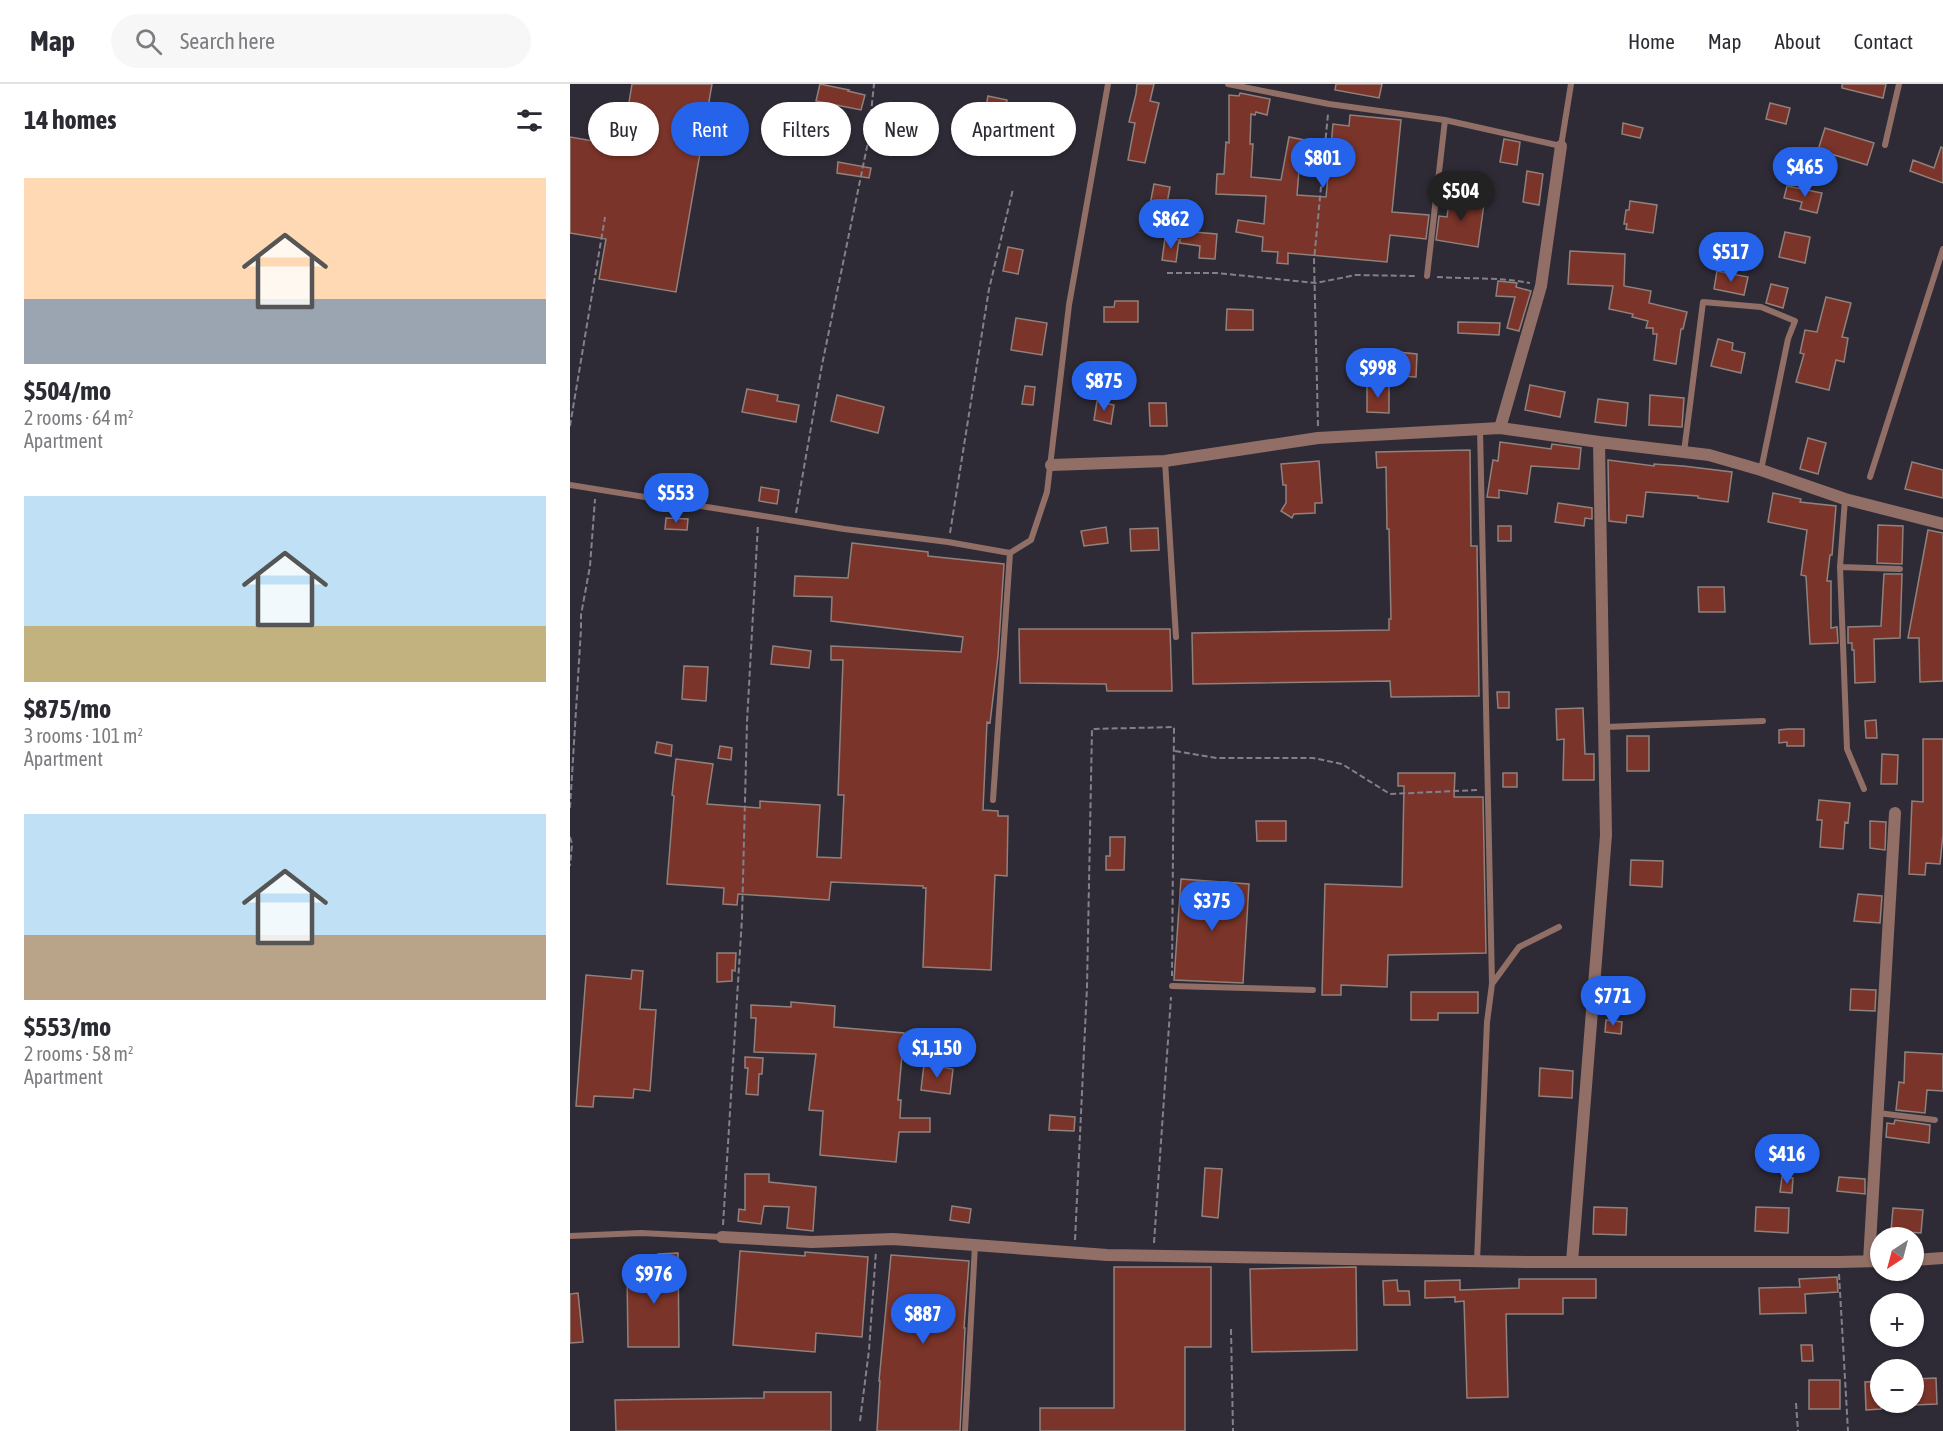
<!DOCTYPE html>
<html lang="en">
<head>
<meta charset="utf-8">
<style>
	body { margin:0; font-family:"Asap Condensed",sans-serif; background:#f7f7f7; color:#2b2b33; height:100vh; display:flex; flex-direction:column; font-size:22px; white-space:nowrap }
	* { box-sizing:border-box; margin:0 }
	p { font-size:20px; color:#7c7c81 }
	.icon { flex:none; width:33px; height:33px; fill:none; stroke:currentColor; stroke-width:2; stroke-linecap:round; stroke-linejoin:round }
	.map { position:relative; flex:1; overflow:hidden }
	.drawer { display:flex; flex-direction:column; background:#fff; width:570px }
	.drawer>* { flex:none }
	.hud { position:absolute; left:18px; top:18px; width:570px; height:54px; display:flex; gap:12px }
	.needle { width:39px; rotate:216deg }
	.buttons { position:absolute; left:1300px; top:1143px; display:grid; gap:12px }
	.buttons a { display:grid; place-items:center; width:54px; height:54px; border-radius:50%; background:#fff; box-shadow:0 2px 4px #0004; font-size:30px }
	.price { position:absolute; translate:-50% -51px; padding:0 14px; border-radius:21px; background:#2563eb; color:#fff; font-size:20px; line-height:39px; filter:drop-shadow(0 2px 3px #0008) }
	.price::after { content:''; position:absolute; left:50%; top:36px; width:18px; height:14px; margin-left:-9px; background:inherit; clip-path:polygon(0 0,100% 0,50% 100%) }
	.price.on { background:#222; color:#fff }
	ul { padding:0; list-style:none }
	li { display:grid; align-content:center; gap:12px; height:318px; padding:0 24px }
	li span { display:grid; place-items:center; height:186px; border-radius:0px; color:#555 }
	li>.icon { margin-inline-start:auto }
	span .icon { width:108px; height:108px; fill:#fffc; stroke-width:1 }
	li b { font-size:26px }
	h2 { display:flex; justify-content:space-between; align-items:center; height:72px; padding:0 24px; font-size:26px }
	.chip { padding:0 21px; border-radius:27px; background:#fff; box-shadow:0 2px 4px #0004; font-size:21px; line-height:54px }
	.chip.on { background:#2563eb; color:#fff }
	header { display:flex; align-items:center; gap:36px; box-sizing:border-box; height:84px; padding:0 30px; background:#fff; border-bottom:2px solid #e1e1e2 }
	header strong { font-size:28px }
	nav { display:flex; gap:33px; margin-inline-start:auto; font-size:21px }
	.search { width:420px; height:54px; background:#f7f7f7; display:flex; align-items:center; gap:15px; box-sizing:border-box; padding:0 21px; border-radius:33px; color:#7c7c81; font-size:22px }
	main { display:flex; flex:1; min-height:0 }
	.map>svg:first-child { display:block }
	.building { fill:#7a3429; stroke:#90817d; stroke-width:1.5; fill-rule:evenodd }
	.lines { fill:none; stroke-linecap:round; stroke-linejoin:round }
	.path { stroke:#838089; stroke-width:2; stroke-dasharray:6 3; stroke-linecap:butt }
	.service { stroke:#916f66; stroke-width:6 }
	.minor { stroke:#916f66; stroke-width:12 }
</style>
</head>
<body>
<header>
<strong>Map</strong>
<div class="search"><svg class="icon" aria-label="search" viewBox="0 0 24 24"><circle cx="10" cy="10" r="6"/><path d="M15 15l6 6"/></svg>Search here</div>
<nav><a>Home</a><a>Map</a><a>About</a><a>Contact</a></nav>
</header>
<main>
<section class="drawer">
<h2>14 homes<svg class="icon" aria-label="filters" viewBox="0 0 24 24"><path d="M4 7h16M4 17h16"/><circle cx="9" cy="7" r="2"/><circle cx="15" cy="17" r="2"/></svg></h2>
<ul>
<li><span style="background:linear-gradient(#ffd9b3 65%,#9aa5b1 0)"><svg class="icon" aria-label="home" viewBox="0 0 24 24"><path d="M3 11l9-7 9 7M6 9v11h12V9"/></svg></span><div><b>$504/mo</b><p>2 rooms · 64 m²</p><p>Apartment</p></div></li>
<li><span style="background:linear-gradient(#bfe0f5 70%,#c2b280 0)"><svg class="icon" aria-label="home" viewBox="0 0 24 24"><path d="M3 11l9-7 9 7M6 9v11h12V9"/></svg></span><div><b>$875/mo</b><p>3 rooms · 101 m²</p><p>Apartment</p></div></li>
<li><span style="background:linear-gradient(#bfe0f5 65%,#b9a48a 0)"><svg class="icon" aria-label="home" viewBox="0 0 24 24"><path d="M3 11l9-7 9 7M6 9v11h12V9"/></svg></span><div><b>$553/mo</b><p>2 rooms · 58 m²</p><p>Apartment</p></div></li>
</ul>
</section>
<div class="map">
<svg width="1373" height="1347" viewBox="0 0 1373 1347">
	<rect width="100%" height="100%" fill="#2f2b36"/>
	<path class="building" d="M62 0H142L106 208 29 195 36 155 0 149V53L52 62Z
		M250 0 279 6 278 7 295 11 291 26 246 17Z
		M567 0H584L580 17 589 19 575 79 558 76 565 39 559 38 566 10Z
		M766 0H812L809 14 765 6Z
		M1272 0H1316L1313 14 1272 4Z
		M670 9 700 15 697 31 686 28 685 31 681 30 680 60H683L681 93 711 96 719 53 761 61 763 40 779 42 780 31 831 36 822 128 859 131 856 155 820 151 817 178 718 169V180L707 179 708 168 692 167 693 153 666 148 668 136 694 140 696 112 646 110 647 90H654L656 58 659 59V11L669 12ZM729 86 758 92 756 113 727 111Z
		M418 12 437 16 433 38 414 34Z
		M1200 19 1220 24 1216 40 1196 35Z
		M1053 39 1073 44 1070 54 1052 50Z
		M1255 44 1304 59 1297 81 1248 66Z
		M934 55 950 58 947 81 930 78Z
		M1371 63 1373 64V99L1340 87 1343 76 1364 84Z
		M268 78 301 84 299 94 267 89Z
		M957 87 973 90 969 121 953 118Z
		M584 100 600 103 595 130 579 126Z
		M1217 102 1252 109 1247 129 1230 125 1232 118 1214 114Z
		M880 110 897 112 896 119 914 120 908 163 866 156 869 132 877 133Z
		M1060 117 1087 121 1083 149 1056 145 1057 140H1054L1056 126H1059Z
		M611 147 647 150 645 175 629 174 630 162 610 159Z
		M1215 148 1240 153 1235 179 1209 173Z
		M595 154 609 156 606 178 592 176Z
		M438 163 453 166 448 190 433 187Z
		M1000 167 1055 170 1054 202 1081 207 1079 219 1117 228 1113 245H1111L1106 280 1084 276 1087 250H1083V244H1076L1078 237 1062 233 1063 230 1039 225 1043 202 998 200Z
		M1147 187 1178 193 1174 211 1144 205Z
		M928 197 947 199 946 203 961 207 949 247 937 244 945 213 926 212Z
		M1201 200 1218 204 1213 224 1196 219Z
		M1256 213 1281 219 1272 253 1278 254 1274 278 1266 276 1259 306 1226 298 1234 270 1230 269 1235 246 1247 248Z
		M545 217H568V238H534V223H544Z
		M657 225 683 226V246H656Z
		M446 234 477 239 472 271 441 266Z
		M888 238 930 239 929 251 888 249Z
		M1148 255 1163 259 1162 266 1175 269 1171 289 1141 282Z
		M827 268 847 270 846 293 812 291 813 274 827 275Z
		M797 301 819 302V329L797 328Z
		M960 301 995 308 990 333 955 326Z
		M455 302 465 303 463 321 452 320Z
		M177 305 208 311 207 317 229 321 226 338 172 328Z
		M267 311 314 323 308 349 261 337Z
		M1080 311 1114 314 1112 343 1079 341Z
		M1028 315 1058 319 1056 342 1025 338Z
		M527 317 544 321 541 340 524 336Z
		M579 319H596L597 342H580Z
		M1238 354 1256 359 1248 390 1230 385Z
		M930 358 981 365 982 360 1011 364 1009 385 961 382 957 410 929 406V414L917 413 923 376 928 377Z
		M900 366 901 462H907L909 612 821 613 820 597 623 600 622 549 819 546V535H821L819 445H817L816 383 807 384 806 368Z
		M1038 376 1084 382V380L1113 382 1162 388 1158 418 1128 414V412L1076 408 1073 433 1057 431 1056 439 1039 437Z
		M749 377 752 419H745V429L724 430 722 434 711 427 716 419V401H713L711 380Z
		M1342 378 1373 386V414L1335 405Z
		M191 403 209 406 207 420 189 417Z
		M1203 409 1231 415 1230 418 1266 422 1262 471H1260L1257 497H1261V544L1267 543 1268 559 1240 560 1236 492 1231 491 1237 446 1198 438Z
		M988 419 1022 424V435L1015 434 1014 442 985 438Z
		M96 434 118 435 117 446 95 445Z
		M1308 441 1333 442 1332 480 1307 479Z
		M928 442H941V457H928Z
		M536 443 538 459 514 462 511 447Z
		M588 444 589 466 561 467 560 445Z
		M1358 446 1373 449V597L1350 598 1349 554H1338Z
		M282 459 358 468V472L434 480 428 572 420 639 417 638 413 726 428 727V732H438L437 792 425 791 421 886 353 883 356 804H353V802L261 798 259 816 168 810 167 821 153 820 154 804 97 800 104 712 102 711 106 675 143 680 137 720 190 724V717L250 721 247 773 271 774 274 711H268L273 576H261V562L391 568 393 553 261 537 262 513 224 512 225 492 278 494Z
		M1314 490H1332L1330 554 1304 555 1305 598 1285 599 1284 566H1282V559H1278V543L1311 542Z
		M1128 503H1154L1155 528H1129Z
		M449 545H600L602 607H537L536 600 450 599Z
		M203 562 241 567 239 584 201 580Z
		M114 582 138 583 136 617 112 615Z
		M927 608H939V624H928Z
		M1013 624 1015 670H1024V696H993L994 655 987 656 986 625Z
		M1306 636 1307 654H1296L1295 637Z
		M1218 645H1234V662H1217V658L1209 659V646Z
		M1057 652H1079V687H1057Z
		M1353 655H1373V750L1370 780 1356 779 1355 791 1339 790 1342 717 1353 718Z
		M87 658 102 661 101 672 85 669Z
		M150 662 162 664 161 676 148 674Z
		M1312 670 1328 671 1327 700H1311Z
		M828 689H885L884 713H913L916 869 818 871 817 903 771 901V911H752L755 800 832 803 834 702H828Z
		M933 689H947V703H933Z
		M1249 716 1280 719 1278 739 1275 738 1273 765 1250 763 1252 736H1247Z
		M686 737H716V757H687Z
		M1300 737 1316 738 1315 766 1300 764Z
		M540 753H555L554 786H536V772H540Z
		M1061 776 1093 777 1092 803 1060 801Z
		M611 795 679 800 673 899 604 896Z
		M1288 810 1312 812 1310 839 1284 837Z
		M147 869H166L165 887 162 886V897L147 898Z
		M62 886 73 887 70 925 86 926 80 1007 64 1005 63 1014 24 1012 23 1023 6 1022 16 891 61 895Z
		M1281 905 1306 906 1305 927 1280 926Z
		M841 908H908V929H868V936H841Z
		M221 918 265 922 264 943 334 949 328 1016H331L330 1034H360V1048H329L326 1078 250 1071 253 1027 239 1026 246 970 184 968 186 934H181V921L221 923Z
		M1036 936 1052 938 1051 950 1035 948Z
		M1335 968 1373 970V1007L1357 1006 1355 1029 1326 1026 1329 998 1334 999Z
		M175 973 193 974 192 990H189L188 1011 176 1010 178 984H175Z
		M354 980 383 985 380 1010 351 1006Z
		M970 984 1003 987 1002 1014 969 1012Z
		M480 1031 505 1033 504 1047 479 1046Z
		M1325 1036 1360 1041 1359 1059 1316 1053 1317 1039 1324 1040Z
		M635 1084 652 1085 648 1134 632 1132Z
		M175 1090H199V1098L246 1103 243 1147 217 1144 219 1123 194 1122 191 1140 168 1137 169 1125 175 1126Z
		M1212 1093 1223 1094 1222 1109 1210 1108Z
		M1269 1093 1295 1095V1110L1267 1107Z
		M382 1122 401 1125 399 1139 380 1136Z
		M1024 1123 1057 1124 1056 1151 1023 1150Z
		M1186 1123 1219 1124 1218 1149 1185 1147Z
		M1323 1124 1353 1126 1351 1149 1321 1147Z
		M170 1167 235 1172V1168L298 1173 292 1253 246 1249 245 1268 163 1261Z
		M108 1169 109 1263H58L57 1188 88 1187V1170Z
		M321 1171 399 1177 394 1244H395L390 1347H307L310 1297H309Z
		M544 1183H641V1263H615V1347H470V1324H544Z
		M786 1183 787 1266 682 1268 680 1185Z
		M1267 1193 1268 1208 1235 1210 1236 1229 1190 1230 1189 1204 1230 1203 1229 1195Z
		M949 1195H1026V1214H993V1230H936L938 1313 897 1314 894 1217 885 1218V1213L855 1214V1197L890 1196V1206L949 1204Z
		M827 1196 828 1207H839L840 1221H814L813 1197Z
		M8 1209 13 1258 0 1259V1210Z
		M1231 1261H1242L1243 1277H1232Z
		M1366 1294 1367 1320 1344 1321V1295Z
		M1239 1296H1270V1325H1239Z
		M1311 1297V1325L1296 1326 1295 1298Z
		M194 1308H261V1347H46L45 1316 194 1314Z"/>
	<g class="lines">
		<path class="path" d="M597 189H647L746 199 786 191 846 192
			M867 193C898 195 929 193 960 199
			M0 342 35 133
			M748 342 744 176 758 30
			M226 429 252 281 298 58 304 0
			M380 449 419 205 443 105
			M605 667 647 674H743L772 680 820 710 907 706
			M0 724 11 545V531L20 482 25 415
			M0 753 2 760 0 782
			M153 1141 172 834 177 638 188 440
			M505 1156 517 903 522 645 604 643 602 892
			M584 1159 601 913
			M1269 1190 1278 1347
			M661 1245 663 1347
			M1226 1319 1228 1347
			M290 1337 299 1266 306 1167"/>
		<path class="service" d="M658 0 759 20 875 36 991 62 1001 0
			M1315 61 1329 0
			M857 192 875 36
			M1114 368 1133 218 1191 223 1225 237 1218 255 1191 386
			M595 377 606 553
			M1300 393 1373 165
			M0 401 274 445 378 458 440 469 461 456 477 408 499 221 538 0
			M1275 415 1270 483 1277 665 1294 705
			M1270 483 1330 485
			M1035 643 1193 637
			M423 716 440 469
			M922 900 949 863 989 843
			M602 902 743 906
			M1308 1029 1365 1036
			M0 1152 71 1149 152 1153
			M907 1177 917 938 922 900 910 345
			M395 1347 405 1161"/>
		<path class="minor" d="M930 344 971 202 991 62
			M481 381 595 377 748 354 930 344 1029 358 1139 371 1191 386 1275 415 1373 440
			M152 1153 242 1158 323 1155 537 1171 956 1178H1268L1311 1177
			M1344 1176 1373 1174
			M1299 1177 1325 729
			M1002 1178 1036 751 1029 358"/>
	</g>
</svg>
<div class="buttons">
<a><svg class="needle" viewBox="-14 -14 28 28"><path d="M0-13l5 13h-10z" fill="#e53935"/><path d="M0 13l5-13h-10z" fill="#7c7c81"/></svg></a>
<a>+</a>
<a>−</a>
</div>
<b class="price" style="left:753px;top:105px">$801</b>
<b class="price" style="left:1235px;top:114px">$465</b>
<b class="price on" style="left:891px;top:138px">$504</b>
<b class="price" style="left:601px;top:166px">$862</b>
<b class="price" style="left:1161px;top:199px">$517</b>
<b class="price" style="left:808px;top:315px">$998</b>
<b class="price" style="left:534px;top:328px">$875</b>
<b class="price" style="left:106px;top:440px">$553</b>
<b class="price" style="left:642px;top:848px">$375</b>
<b class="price" style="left:1043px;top:943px">$771</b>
<b class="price" style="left:367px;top:995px">$1,150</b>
<b class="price" style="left:1217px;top:1101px">$416</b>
<b class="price" style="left:84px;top:1221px">$976</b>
<b class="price" style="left:353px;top:1261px">$887</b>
<div class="hud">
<a class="chip">Buy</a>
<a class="chip on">Rent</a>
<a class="chip">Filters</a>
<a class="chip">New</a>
<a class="chip">Apartment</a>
</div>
</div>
</main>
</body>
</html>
